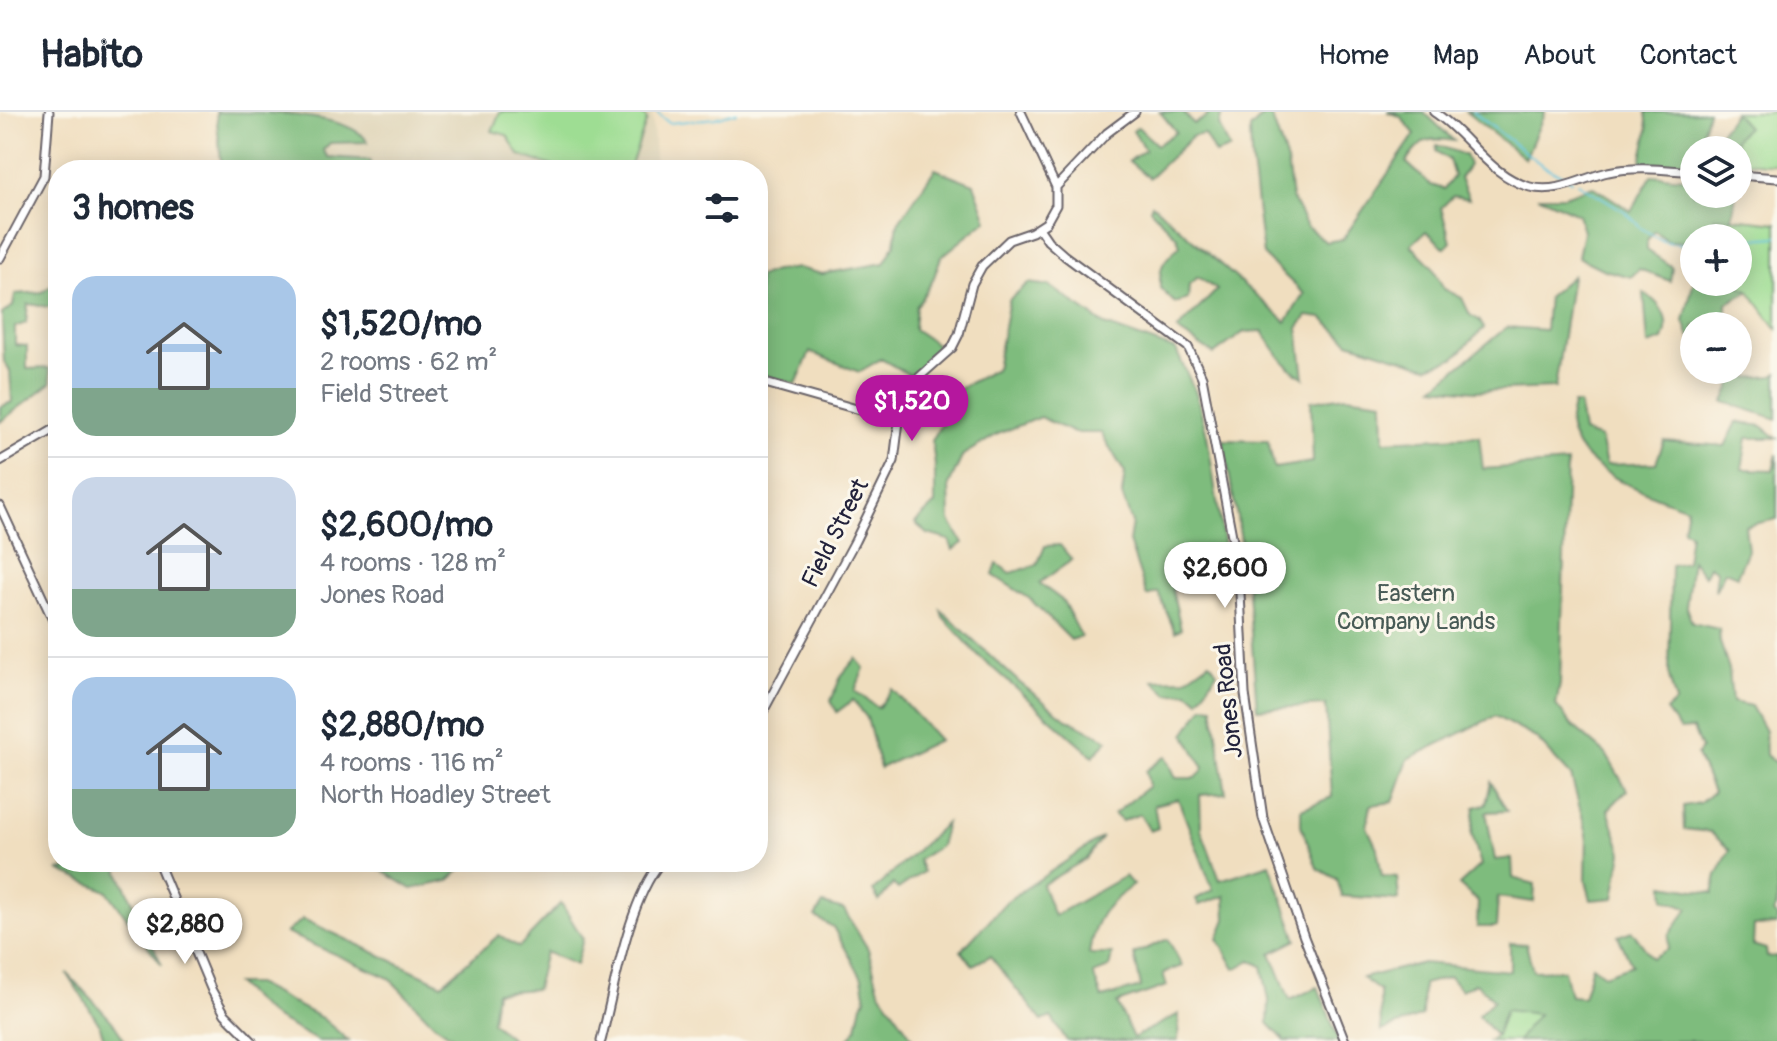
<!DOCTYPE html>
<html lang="en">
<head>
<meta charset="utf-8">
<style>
	body { margin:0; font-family:Pangolin,sans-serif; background:#f6f6f7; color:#1f2937; height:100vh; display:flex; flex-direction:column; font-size:30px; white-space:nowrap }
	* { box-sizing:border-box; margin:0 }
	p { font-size:26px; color:#747a83 }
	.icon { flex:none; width:44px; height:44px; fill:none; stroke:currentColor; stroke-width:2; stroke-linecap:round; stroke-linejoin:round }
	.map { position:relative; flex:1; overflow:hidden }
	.panel { position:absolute; left:48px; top:48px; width:720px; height:712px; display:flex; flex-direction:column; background:#fff; border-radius:32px; box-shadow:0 4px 20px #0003 }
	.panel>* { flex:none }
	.tools { position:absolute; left:1680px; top:24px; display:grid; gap:16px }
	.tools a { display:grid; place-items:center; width:72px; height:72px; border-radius:50%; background:#fff; box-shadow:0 4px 20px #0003; font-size:40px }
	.price { position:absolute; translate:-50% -68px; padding:0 18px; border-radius:28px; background:#fff; color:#222; font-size:26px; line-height:52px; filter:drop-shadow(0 2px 4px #0008) }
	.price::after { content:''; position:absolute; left:50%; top:48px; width:24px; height:18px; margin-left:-12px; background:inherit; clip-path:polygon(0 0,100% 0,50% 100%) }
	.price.current { background:#b5179e; color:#fff }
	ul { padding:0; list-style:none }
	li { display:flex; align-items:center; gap:24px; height:200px; padding:0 24px }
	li+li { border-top:2px solid #e0e1e3 }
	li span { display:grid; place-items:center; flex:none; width:224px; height:160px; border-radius:24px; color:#555 }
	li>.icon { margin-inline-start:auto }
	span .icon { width:96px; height:96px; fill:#fffc; stroke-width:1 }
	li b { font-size:34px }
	h2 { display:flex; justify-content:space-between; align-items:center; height:96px; padding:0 24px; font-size:34px }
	header { display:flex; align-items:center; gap:48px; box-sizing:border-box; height:112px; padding:0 40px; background:#fff; border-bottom:2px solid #e0e1e3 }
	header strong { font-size:38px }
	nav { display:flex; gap:44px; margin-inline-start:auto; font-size:28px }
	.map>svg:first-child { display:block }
	.built { fill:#ded3b5 }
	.green { fill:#9edd93; stroke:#608067; stroke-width:2 }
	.forest { fill:#7ebc7d; stroke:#506f5c; stroke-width:2 }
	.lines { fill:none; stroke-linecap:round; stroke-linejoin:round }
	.stream { stroke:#61c4df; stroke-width:2 }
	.tertiary-casing { stroke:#6a6469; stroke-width:11 }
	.tertiary { stroke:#fff; stroke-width:7 }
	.labels { text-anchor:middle; stroke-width:6; stroke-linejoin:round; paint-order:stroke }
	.street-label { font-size:24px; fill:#22223b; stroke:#fbf7ec }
	.park-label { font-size:24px; fill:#475a55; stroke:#fbf7ec }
</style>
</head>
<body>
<header>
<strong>Habito</strong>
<nav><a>Home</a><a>Map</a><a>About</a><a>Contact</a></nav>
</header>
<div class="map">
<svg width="1777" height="929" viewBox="0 0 1777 929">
	<rect width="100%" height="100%" fill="#fbf7ec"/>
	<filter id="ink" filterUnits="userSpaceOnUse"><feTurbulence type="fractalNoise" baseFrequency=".0125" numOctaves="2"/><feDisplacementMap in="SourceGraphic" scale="16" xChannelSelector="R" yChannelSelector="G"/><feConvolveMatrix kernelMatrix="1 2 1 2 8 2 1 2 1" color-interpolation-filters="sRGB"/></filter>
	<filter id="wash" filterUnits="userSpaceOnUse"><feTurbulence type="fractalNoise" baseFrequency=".006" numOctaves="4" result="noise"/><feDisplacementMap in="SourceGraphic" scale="32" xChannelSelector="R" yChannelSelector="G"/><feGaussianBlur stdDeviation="1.8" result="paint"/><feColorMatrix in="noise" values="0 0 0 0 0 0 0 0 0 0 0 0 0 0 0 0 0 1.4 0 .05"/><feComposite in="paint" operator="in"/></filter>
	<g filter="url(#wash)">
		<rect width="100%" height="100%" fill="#f0debf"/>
		<path class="built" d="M216 0H652L656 58H222Z"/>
		<path class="green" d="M500 0H641L647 8 629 58H564L519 43 507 23 492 19Z
			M1734 0H1777V11L1773 14 1777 18V53L1746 50 1735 36V27L1746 15Z
			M1714 104 1777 111V217L1749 179 1734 170H1738V126H1707Z
			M1542 883 1540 929H1489L1496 923 1505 898Z"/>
		<path class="forest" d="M216 0C255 0 350 0 368 30L330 31 323 38 328 45 370 48 372 58H222Z
			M1160 0H1183L1194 12 1207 5 1208 0H1222L1219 14 1230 37 1215 42 1204 22 1193 24 1149 66 1129 49 1145 38 1133 19 1138 15 1157 33 1176 20Z
			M1387 0H1424L1454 29C1426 25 1423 27 1406 50L1431 73 1444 77 1454 64 1449 48 1436 39 1437 33 1465 43 1469 53 1460 66 1469 87 1453 84 1441 96 1451 130 1445 136 1426 119 1411 133 1432 154 1444 177 1462 186 1470 203 1479 208 1484 216 1454 246 1428 255 1349 230 1322 206 1307 204 1298 216 1304 266C1284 254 1274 238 1263 219L1244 220 1214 242 1177 218 1217 178 1198 165 1189 173 1188 187 1175 191 1160 176C1159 154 1163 148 1180 134L1177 125 1150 97 1152 92 1286 210 1304 182 1263 143 1251 43 1250 17 1265 2 1272 6 1287 50 1292 86 1307 115 1326 130 1343 127 1415 22 1400 4Z
			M1466 0H1545L1525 47Z
			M1646 0H1708L1699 32 1677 53 1641 51 1648 18Z
			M1734 1 1747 15 1735 27 1737 38H1707Z
			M935 57 974 72 987 108 941 145 933 168 916 195 914 217 942 236 911 264 881 247 859 260 810 240 796 272 760 262 758 165 775 159 798 156 822 162 884 151 895 132 898 111Z
			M1652 63 1694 67V82H1736L1732 106 1714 105 1709 120 1702 126H1694L1692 130 1668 129 1655 119 1647 128V138L1672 155 1670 169 1639 157 1631 165 1604 158 1578 145 1583 120 1578 102 1538 84H1564L1593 74 1631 99Z
			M1572 164 1555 276 1475 279 1434 275 1507 215 1545 218 1548 184Z
			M1694 168 1734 170 1749 179 1727 191V214H1694V225H1690L1684 209Z
			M58 169V185L49 195 28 192 26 211 15 215V233L27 234V257L49 256 51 271 0 310V295L12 290 10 259 4 250 2 202 13 194 15 182 42 180Z
			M1028 171 1050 174 1105 213 1176 238 1196 281 1207 323 1229 467 1172 477 1181 517 1175 520 1158 480 1147 484 1129 430 1132 411 1122 383 1125 361 1101 321H1074L1040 305 998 322 963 343 949 373 950 409 963 431 953 438 949 428 928 422 915 411 935 392V354L932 329 960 276 996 257 1009 188Z
			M1644 181C1662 192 1672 209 1663 228L1648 233Z
			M1777 261V307L1724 290 1734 267 1773 264Z
			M1346 284 1383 289 1384 329 1479 324 1483 357 1567 351 1560 572 1556 593 1571 612 1606 642 1627 678 1608 698 1622 740 1614 786 1591 788 1586 768 1587 722 1571 664 1536 626 1495 604 1408 647 1393 690 1371 693 1367 715 1377 736 1382 764 1397 765 1399 788 1342 784 1337 767 1317 756 1301 713V697L1332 685 1326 593 1257 597 1246 455 1223 328 1268 329 1274 356 1313 350 1311 289Z
			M1573 292H1579L1583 320 1600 326 1606 353 1656 351 1664 329 1725 334 1737 310 1762 314 1777 326H1747L1742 357 1773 358 1777 342V407L1745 414 1748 438 1737 464 1725 459 1715 479 1717 459 1709 454 1704 464 1692 448 1686 495 1692 511 1719 517 1720 530 1729 557 1732 590 1751 594 1765 619 1766 643 1777 652V794L1773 801 1777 804V813L1754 814 1753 833 1766 837 1767 845 1777 844V929H1517L1538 902 1505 898 1496 924 1478 903 1494 888 1476 871 1461 878 1450 865 1423 872 1422 904 1381 919 1380 879 1362 866 1423 851 1510 859V831L1526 832 1533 859 1564 858 1570 884 1583 885 1592 854 1604 863 1632 853 1618 824 1632 819 1652 846 1668 837 1669 823 1689 796 1665 787 1664 773 1713 781 1717 763 1730 738 1710 720 1684 717 1683 694 1700 691 1713 680 1697 643 1701 637 1693 617 1680 618 1666 599 1676 590 1669 565 1671 453 1686 450 1690 421 1683 417 1687 396C1652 383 1579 360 1570 317 1568 311 1572 299 1573 292Z
			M1060 433 1072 448 1039 471 1063 489 1081 524 1071 528 1030 487 993 463 997 452 1011 461 1037 453 1045 434Z
			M941 498 1020 571 1065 606 1108 628 1093 644 979 544 943 505Z
			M856 546 864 556 855 579 878 596 892 577 939 628 880 656 867 606 853 588 837 600 831 589 841 564Z
			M1210 550 1217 560 1199 588 1188 580 1168 582 1153 568 1186 567Z
			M1204 594 1213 595 1226 681 1200 683 1201 717 1220 768 1270 752 1297 828 1271 841 1290 888 1318 875 1339 929H1285L1268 911 1269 888 1262 854 1251 848 1235 857 1218 827 1226 807 1225 784 1199 793 1196 787 1213 778 1178 687 1154 693 1158 716 1150 719 1140 702 1122 709 1114 702 1149 674 1146 659 1166 644 1176 666H1196L1204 656 1185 622Z
			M1491 670 1507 699 1486 700 1495 748 1512 746 1513 766 1535 772 1534 790 1498 785 1496 815H1477L1478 790 1459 773 1481 753 1472 722 1475 695 1486 692Z
			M946 711 940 734 918 748 923 760 898 777 893 772 879 789 873 779Z
			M1102 725 1086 747 1042 773 1054 804 1125 764 1133 773C1105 794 1094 805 1089 842H1112L1109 856 1093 862 1102 886 1141 875 1134 842 1168 827 1182 854 1163 861 1167 874 1117 891 1133 926 1179 902 1178 929H1067L1051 905 1042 909 990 844 973 853 961 839 1007 789Z
			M100 750H118L119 760 162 853 107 779 58 758 95 755Z
			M374 750H469L448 769 412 777 371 752Z
			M561 791 583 827 576 853 545 840 536 877 496 880 492 910 514 929H459L433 911 389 866 286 821 303 807 442 872 499 823 519 835Z
			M823 792 844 798 868 837 879 878 912 925 911 929H847L857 916 862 892 866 887 862 866 833 815 815 805Z
			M67 861 112 909 125 929H105L99 912Z
			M236 872H256L322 906 349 929H318L270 903Z"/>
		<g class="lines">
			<path class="stream" d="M656 0 669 11 716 6 736 0
				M1473 0 1542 53 1572 69
				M1578 71 1626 100 1641 116 1656 125 1665 130 1694 134
				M1707 126 1716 121 1730 126
				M1738 128 1777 125"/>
		</g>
	</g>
	<g filter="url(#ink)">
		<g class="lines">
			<g class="tertiary-casing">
				<path id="tertiary" d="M1021 0 1056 75
					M1434 0C1467 21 1489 64 1530 75 1558 82 1582 66 1608 60 1637 54 1665 58 1694 60
					M1738 63 1777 66
					M1039 116 1048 129 1065 144 1188 235 1202 265 1239 461 1245 582 1263 706 1304 825 1345 929
					M0 146 44 64 49 0
					M758 269 899 309
					M0 349 58 315
					M0 394 58 519
					M758 609 855 429 894 349 899 309 916 268 952 236 959 222 972 172 982 154 1009 128 1032 120 1046 111 1056 93V75L1107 21 1135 0
					M158 750 212 879 225 902 252 929
					M601 929C614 878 628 789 661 750"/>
			</g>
			<use href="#tertiary" class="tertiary"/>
		</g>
	</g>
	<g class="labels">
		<g class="street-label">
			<text transform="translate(835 421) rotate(-63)" y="8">Field Street</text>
			<text transform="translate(1228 589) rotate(-96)" y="8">Jones Road</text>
		</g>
		<g class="park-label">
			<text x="1416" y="489">Eastern<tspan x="1416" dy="28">Company Lands</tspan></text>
		</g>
	</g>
</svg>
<div class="tools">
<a><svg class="icon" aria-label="layers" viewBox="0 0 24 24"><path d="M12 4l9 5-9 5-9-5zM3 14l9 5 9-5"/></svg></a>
<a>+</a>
<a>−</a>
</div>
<b class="price current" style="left:912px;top:331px">$1,520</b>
<b class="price" style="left:1225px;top:498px">$2,600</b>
<b class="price" style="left:185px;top:854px">$2,880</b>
<section class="panel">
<h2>3 homes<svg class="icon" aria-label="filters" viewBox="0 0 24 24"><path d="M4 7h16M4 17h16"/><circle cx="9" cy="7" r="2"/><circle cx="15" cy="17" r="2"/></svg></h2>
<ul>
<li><span style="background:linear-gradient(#a9c7e8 70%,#7fa58c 0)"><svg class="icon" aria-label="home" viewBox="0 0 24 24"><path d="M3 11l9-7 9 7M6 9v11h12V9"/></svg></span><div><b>$1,520/mo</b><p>2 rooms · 62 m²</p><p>Field Street</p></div></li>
<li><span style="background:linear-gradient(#c9d6e8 70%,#7fa58c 0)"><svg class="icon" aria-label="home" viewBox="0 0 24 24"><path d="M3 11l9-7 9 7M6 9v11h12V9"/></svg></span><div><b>$2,600/mo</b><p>4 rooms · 128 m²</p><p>Jones Road</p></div></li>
<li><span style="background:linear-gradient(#a9c7e8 70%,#7fa58c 0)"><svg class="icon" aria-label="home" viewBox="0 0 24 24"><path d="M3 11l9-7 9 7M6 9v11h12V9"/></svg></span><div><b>$2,880/mo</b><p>4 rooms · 116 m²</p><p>North Hoadley Street</p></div></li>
</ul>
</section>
</div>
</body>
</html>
